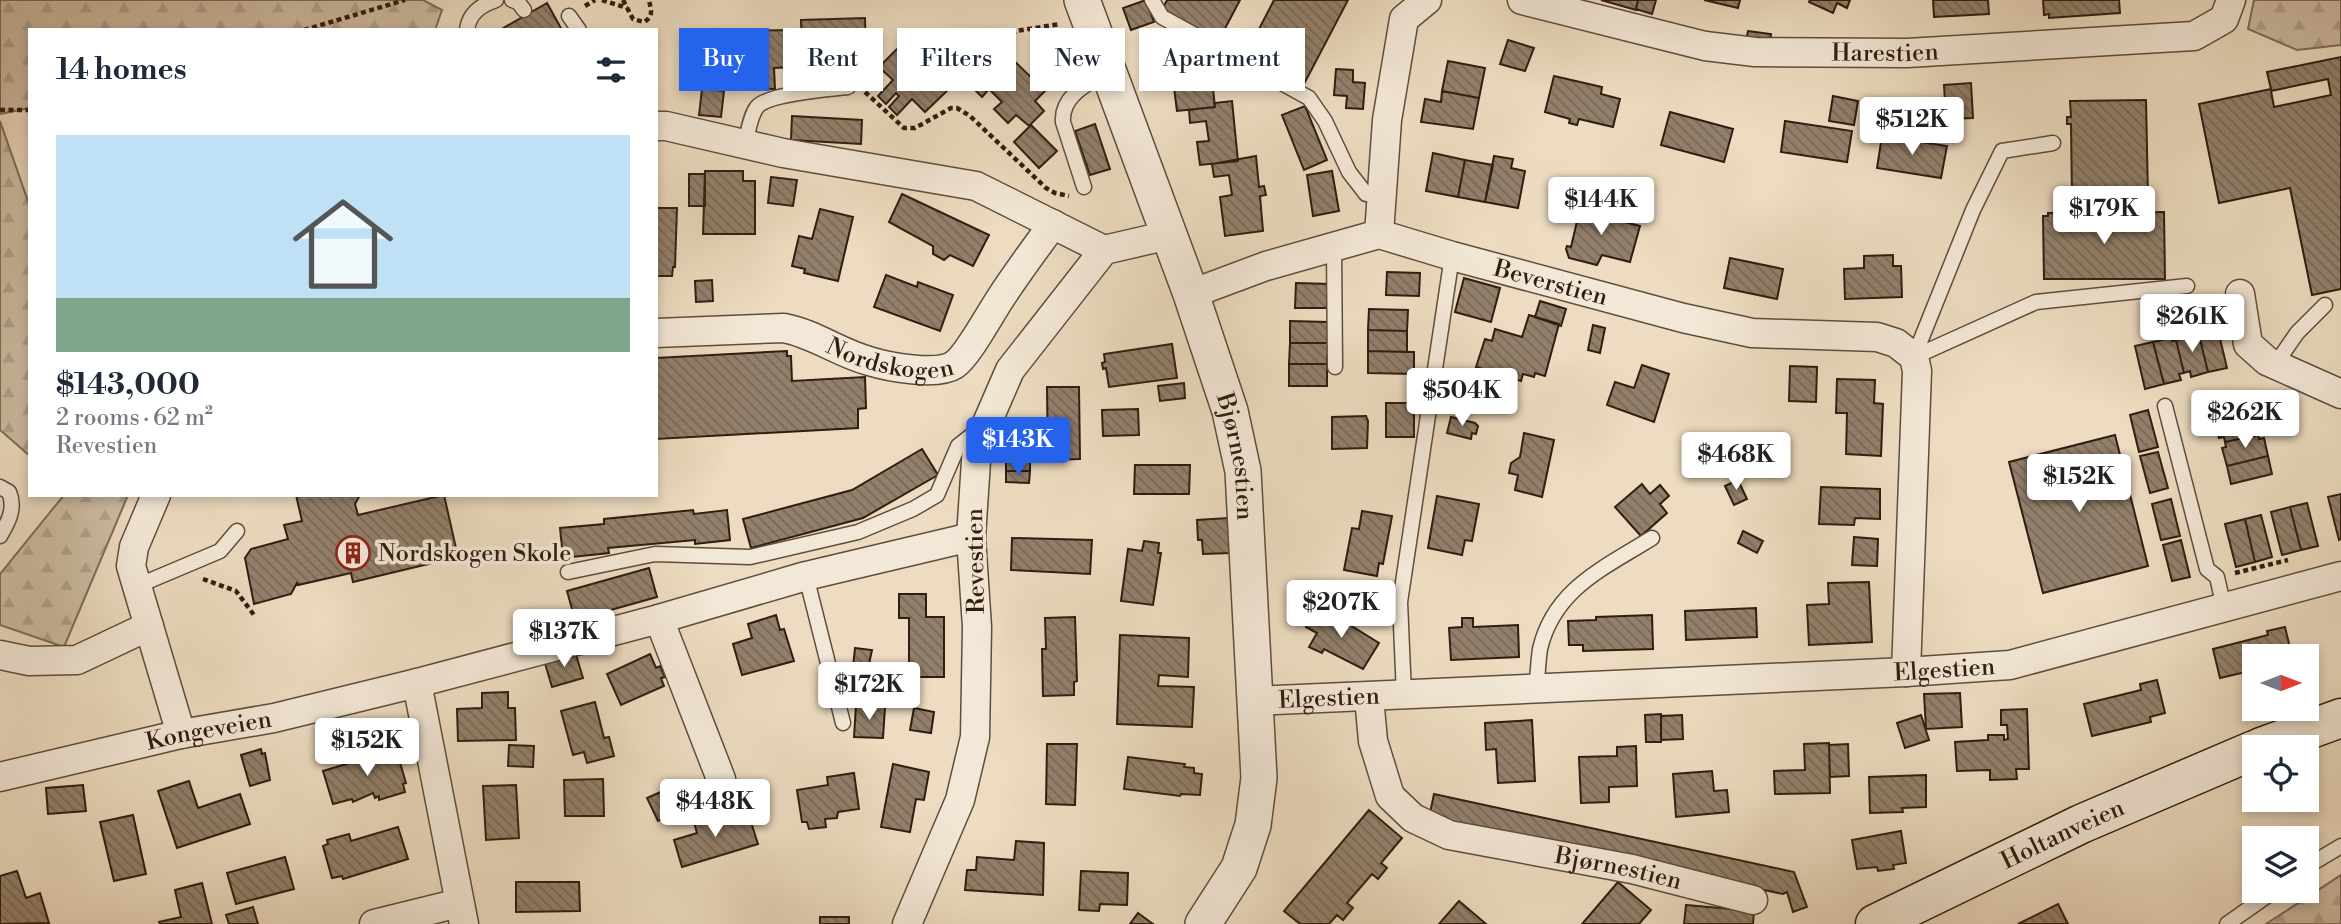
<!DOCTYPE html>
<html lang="en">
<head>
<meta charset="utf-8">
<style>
	body { margin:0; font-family:"Libre Bodoni",serif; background:#f6f6f7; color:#1f2937; height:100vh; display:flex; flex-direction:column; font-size:26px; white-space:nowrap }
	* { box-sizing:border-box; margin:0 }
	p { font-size:23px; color:#747a83 }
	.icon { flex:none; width:38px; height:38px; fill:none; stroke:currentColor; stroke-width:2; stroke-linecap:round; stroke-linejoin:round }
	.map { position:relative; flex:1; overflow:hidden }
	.sheet { position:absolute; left:28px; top:28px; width:630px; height:469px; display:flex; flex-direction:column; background:#fff; border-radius:0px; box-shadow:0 4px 10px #0003 }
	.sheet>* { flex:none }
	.guide { position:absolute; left:679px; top:28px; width:665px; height:63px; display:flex; gap:14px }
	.needle { width:46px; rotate:90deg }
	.controls { position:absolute; left:2242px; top:644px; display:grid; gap:14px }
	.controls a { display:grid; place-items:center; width:77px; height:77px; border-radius:0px; background:#fff; box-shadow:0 4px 10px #0003; font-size:35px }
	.price { position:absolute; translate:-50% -60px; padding:0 16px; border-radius:7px; background:#fff; color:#222; font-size:23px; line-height:46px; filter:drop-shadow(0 2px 4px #0008) }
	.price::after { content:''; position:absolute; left:50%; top:42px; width:21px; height:16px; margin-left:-10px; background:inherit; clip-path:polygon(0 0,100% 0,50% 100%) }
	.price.on { background:#2563eb; color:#fff }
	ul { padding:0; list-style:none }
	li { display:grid; align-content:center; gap:14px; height:371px; padding:0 28px }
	li span { display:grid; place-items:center; height:217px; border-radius:0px; color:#555 }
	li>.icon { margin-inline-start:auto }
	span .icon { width:126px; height:126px; fill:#fffc; stroke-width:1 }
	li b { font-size:30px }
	h2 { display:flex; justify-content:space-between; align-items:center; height:84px; padding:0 28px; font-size:30px }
	.tag { padding:0 24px; border-radius:0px; background:#fff; box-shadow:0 4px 10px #0003; font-size:24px; line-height:63px }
	.tag.on { background:#2563eb; color:#fff }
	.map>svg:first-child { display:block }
	.forest { fill:url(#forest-firs); stroke:#7e6c5a; stroke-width:2 }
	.building { fill:url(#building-back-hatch); stroke:#2f1d10; stroke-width:2; fill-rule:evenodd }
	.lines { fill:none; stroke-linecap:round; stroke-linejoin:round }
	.service-casing { stroke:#5e4d3c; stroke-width:17 }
	.minor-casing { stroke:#5e4d3c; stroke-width:31 }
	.tertiary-casing { stroke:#5e4d3c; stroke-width:38 }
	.secondary-casing { stroke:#2f1d10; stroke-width:41 }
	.path { stroke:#2f1d10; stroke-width:4.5; stroke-dasharray:5 3.5; stroke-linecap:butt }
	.service { stroke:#f3e8d7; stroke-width:14 }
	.minor { stroke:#f3e8d7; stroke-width:28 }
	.tertiary { stroke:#f3e8d7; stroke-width:35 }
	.secondary { stroke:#f3e8d7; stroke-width:38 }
	.labels { text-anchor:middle; stroke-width:7; stroke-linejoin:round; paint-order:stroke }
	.street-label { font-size:24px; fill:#2f1d10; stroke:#f3e8d7 }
	.poi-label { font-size:24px; fill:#2f1d10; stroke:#f3e8d7; text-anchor:start }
</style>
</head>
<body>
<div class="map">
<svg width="2341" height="924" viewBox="0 0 2341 924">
	<defs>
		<pattern id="forest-firs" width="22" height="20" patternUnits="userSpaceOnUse" patternTransform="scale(1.75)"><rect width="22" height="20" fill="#cdbca3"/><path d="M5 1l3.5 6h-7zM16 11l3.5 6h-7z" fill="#b0a18b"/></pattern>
		<pattern id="building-back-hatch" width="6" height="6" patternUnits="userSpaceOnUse" patternTransform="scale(1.75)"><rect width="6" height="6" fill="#92806c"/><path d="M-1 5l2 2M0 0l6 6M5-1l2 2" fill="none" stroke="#786857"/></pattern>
	</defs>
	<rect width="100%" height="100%" fill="#eddcc1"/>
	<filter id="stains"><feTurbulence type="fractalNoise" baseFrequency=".00286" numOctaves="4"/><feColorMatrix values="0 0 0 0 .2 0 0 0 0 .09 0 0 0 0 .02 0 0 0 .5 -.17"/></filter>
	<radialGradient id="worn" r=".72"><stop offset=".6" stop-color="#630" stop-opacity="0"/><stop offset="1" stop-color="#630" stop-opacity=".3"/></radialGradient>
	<path class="forest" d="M0 0H423L442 10 435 30H30V108L0 114Z
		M2254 0H2341V45L2297 50 2248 29Z
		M0 121 30 207V456L0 430Z
		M64 495H128L64 647 0 625V574Z
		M2341 875V924H2266Z"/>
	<path class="building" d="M1146 0 1154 22 1131 30 1123 8Z
		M1167 0H1240L1219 40 1162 10Z
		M1274 0H1348L1303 86 1245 56Z
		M1601 0H1638L1636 10Z
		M1638 0H1656L1652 14 1636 9Z
		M1704 0H1740L1738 8Z
		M1810 0H1850L1847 8 1837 3 1833 13 1809 2Z
		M1933 0H1988L1989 14 1934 17Z
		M2043 0H2119L2120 13 2049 18V14L2044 15Z
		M547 3 562 30H500Z
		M865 18 866 56 848 57V78H837L836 63H832L833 79H821L820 57 802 58 801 20Z
		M793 30V67L774 68 775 89H764L763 74H759V89H748L747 68 729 69 728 31Z
		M1748 31 1771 34 1769 49 1745 46Z
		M1171 32 1175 54 1151 58 1147 36Z
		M906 40 952 86 925 112 912 99 897 115 889 107 899 96 896 93 886 104 878 96 893 80 879 67Z
		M1508 40 1534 48 1525 71 1500 64Z
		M982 45 991 54 999 46 1045 91 1035 101 1044 111 1029 126 1016 115 1008 123 994 109 1002 102 989 89 982 97 968 83 975 75 973 73 980 66 978 63 973 67 966 60Z
		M2341 57V289L2312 295 2290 188 2219 203 2199 104 2271 89 2267 72ZM2328 79 2331 95 2274 107 2271 91Z
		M1210 61 1215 107 1177 111 1174 88 1186 87 1183 65Z
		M1448 61 1485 68 1479 98 1442 91Z
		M1336 69 1353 70V82L1365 83 1363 109 1346 108 1347 96 1334 95Z
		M1554 76 1602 87 1601 94 1620 99 1613 127 1579 119 1577 125 1569 123 1570 119 1545 112Z
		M1971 83 1973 118 1946 119 1944 85Z
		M702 89 724 91 721 117 699 115Z
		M1442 91 1479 98 1473 129 1421 122 1425 99 1441 102Z
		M1833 96 1858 101 1854 125 1829 121Z
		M2146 100 2148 197 2072 199 2071 124H2067V117H2071L2070 101Z
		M1232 101 1238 161 1200 165 1197 142 1209 141 1206 121 1190 123 1189 110 1215 107 1214 103Z
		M1305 106 1327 160 1304 170 1282 115Z
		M1670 112 1733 129 1724 162 1661 145Z
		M792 116 862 120 861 144 791 140Z
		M1785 121 1852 131 1847 162 1781 152Z
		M1095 124 1110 169 1090 175 1075 131Z
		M1031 125 1057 151 1039 168 1014 142Z
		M1882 136 1947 146 1941 178 1877 168Z
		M1433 153 1465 160 1458 197 1426 191Z
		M1256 156 1259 187 1264 186 1266 195 1260 196 1263 231 1225 236 1220 197 1232 195 1229 175 1214 177 1212 164Z
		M1494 156 1513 159 1511 168 1525 171 1518 208 1485 202Z
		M1465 160 1493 165 1485 202 1458 197Z
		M705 171H743V181H755V234H703Z
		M1332 171 1339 211 1313 216 1307 175Z
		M689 174H705V206H689Z
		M771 177 797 180 793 206 768 203Z
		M902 194 989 235 973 266 950 255 944 260 933 254V246L889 222Z
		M1582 200 1597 203 1594 214 1640 226 1630 262 1602 255 1597 265 1569 258 1566 249 1567 246 1571 247Z
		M656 208H677L675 267H673L672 276H656Z
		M820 209 853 217 838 281 804 273 805 269 792 266 799 236 812 239Z
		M2164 212 2165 279H2044L2043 216H2048V213Z
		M1893 255V266H1901L1902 297 1845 299 1844 269 1864 268V256Z
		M1730 258 1783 269 1777 299 1724 288Z
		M1387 272 1420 273 1419 296 1386 295Z
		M886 275 917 287 918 282 953 295 940 331 874 307Z
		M1464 278 1500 288 1491 322 1455 312Z
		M712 280 713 301 696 302 695 281Z
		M1296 283 1330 284 1329 308H1295Z
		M1540 301 1566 309 1561 326 1535 317Z
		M1369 309 1408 310 1407 331 1368 330Z
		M1529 315 1559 324 1545 376 1535 373 1534 377 1523 374 1521 381 1476 367 1485 339 1492 341 1495 329 1522 337Z
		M1290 321 1328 322V343H1290Z
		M1593 325 1605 328 1600 353 1588 350Z
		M2217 326 2227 368 2208 372 2198 331Z
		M1368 330 1407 331V352L1368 351Z
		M2198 331 2208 372 2191 377 2190 371 2184 373 2176 340 2182 339 2181 335Z
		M2171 338 2172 341 2176 340 2184 373 2179 374 2181 380 2164 384 2153 342Z
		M2153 342 2164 384 2145 389 2135 346Z
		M1290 343H1328L1330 356H1327V364H1289Z
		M1172 344 1177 378 1109 387 1106 368 1103 369 1102 363 1105 362 1104 354Z
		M787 351V356H791L792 381 865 377 866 408 858 409V428L656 439V358Z
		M1368 351 1414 352V374L1368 373Z
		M1289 364H1327V386H1289Z
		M1642 365 1669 374 1654 422 1607 405 1615 382 1634 388Z
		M1790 366 1817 367 1816 402 1789 401Z
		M1837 379 1875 380 1874 403 1883 404 1881 456 1846 454 1847 413H1836Z
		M1184 383 1185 398 1160 401 1158 386Z
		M1047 387H1079L1080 459 1048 460Z
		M2252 393 2257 413 2215 423 2210 403Z
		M1386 403H1414V437H1386Z
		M1138 409 1139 435 1103 436 1102 410Z
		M2148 410 2158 447 2139 452 2130 415Z
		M2257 413 2261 428 2256 429 2258 435 2225 442 2224 437 2219 438 2215 423Z
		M1366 416 1368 421 1367 448 1332 449V417Z
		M1451 417 1475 423 1478 426 1476 434 1472 433 1471 439 1447 433Z
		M1524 433 1554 440 1542 497 1515 490 1518 475 1509 473 1511 463 1520 457Z
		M2115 435 2148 566 2043 593 2009 462Z
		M2258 435 2259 439 2264 438 2268 456 2227 466 2222 448 2226 447 2225 442Z
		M922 449 938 475 863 518 751 548 743 519 852 490Z
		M2158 452 2168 488 2150 493 2140 456Z
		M2268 456 2272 474 2231 484 2227 466Z
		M1006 459H1030V471H1006Z
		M1135 465H1190L1189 494H1134Z
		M1006 471H1030L1029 483 1006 482Z
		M1738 480 1747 499 1734 505 1725 486Z
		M1642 484 1650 494 1660 485 1669 496 1660 504 1667 513 1641 536 1615 507Z
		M1821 487 1880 489V519L1855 518 1854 525 1819 524Z
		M2341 494V539L2339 540 2328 497Z
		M296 495H360L355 504 358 515 444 495 458 557 353 582 351 573 298 585 297 583 291 594 254 604 245 558 251 549 288 539 284 525 302 521Z
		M1437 496 1479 504 1472 541 1465 540 1462 555 1428 548Z
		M2171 499 2180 536 2161 540 2152 504Z
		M2307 503 2318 546 2301 550 2290 507Z
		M2290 507 2301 550 2282 555 2271 512Z
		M693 510 694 514 727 510 730 540 695 544V540L608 548 609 553 563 558 560 528 604 524V519Z
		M1362 511 1392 516 1383 564 1379 563 1377 576 1344 570 1352 528 1359 529Z
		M2261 515 2272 557 2255 562 2245 519Z
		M1228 518 1230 553 1203 554 1202 540H1198L1197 520Z
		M2245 519 2255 562 2236 567 2225 524Z
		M1743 531 1763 541 1757 553 1738 543Z
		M1854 537 1878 539 1877 566 1852 565Z
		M1012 538 1092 540 1090 574 1011 570Z
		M2181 540 2190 577 2172 581 2163 545Z
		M1144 541 1159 543 1158 553H1161L1153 605 1121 601 1128 549 1142 551Z
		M649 568 657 597 575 620 567 591Z
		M1869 582 1872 642 1809 645 1807 605 1829 604 1828 583Z
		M899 594H926V617H944V677H909V618H899Z
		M1756 608 1757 637 1686 640 1685 611Z
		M1315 611 1326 618 1329 612 1379 643 1363 669 1324 649 1322 653 1309 647 1317 633 1306 627Z
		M776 615 780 630 784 629 794 661 742 675 733 644 752 638 748 624Z
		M1652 615 1653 649 1583 651V645H1569L1568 621 1596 620V617Z
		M1075 617 1077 681 1074 682V695L1043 696 1042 649H1046L1045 618Z
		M1462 618H1473V627L1518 625 1519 657 1451 660 1449 628 1462 627Z
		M2285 627 2292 656H2254V702L2246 672 2220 678 2213 649 2268 635 2267 631Z
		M1120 635 1189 638 1188 677 1159 675 1158 686 1194 687 1192 727 1117 724Z
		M855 648 872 650 866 678 852 676Z
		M575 651 583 678 552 687 544 660Z
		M650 654 656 668 660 666 665 677 661 678 664 686 621 705 607 674Z
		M2157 680 2165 713 2150 717 2151 722 2092 736 2084 704 2141 690 2140 684Z
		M873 682H890L896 689 892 704H874Z
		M508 692V708H515L516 740 458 741 457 709 482 708V693Z
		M1960 693 1962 727 1926 729 1924 694Z
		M595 702 604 738 609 737 614 756 587 763 584 752 573 755 561 711Z
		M856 705 885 707 883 738 854 737Z
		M914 708 934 712 931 733 910 730Z
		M2027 709 2029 769H2016L2017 779 1990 780V770L1957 771 1955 742 1988 740V735H2004V740L2008 739 2007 725H2001V710Z
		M1661 714V742H1646L1645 715Z
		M1682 715 1683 739 1661 740V716Z
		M1921 715 1929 740 1905 748 1897 723Z
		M1532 720 1535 781 1498 783 1496 749 1486 750 1485 723Z
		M1829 743 1830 793 1775 794 1774 771 1805 770 1804 744Z
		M1047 744H1077L1075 805 1046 804Z
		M1848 744 1849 776 1830 777 1829 745Z
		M509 745 534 746 533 767 508 766Z
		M1636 746 1637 786 1609 787V802L1581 803 1579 757 1617 756V747Z
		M261 749 262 754 265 753 270 780 250 786 241 755Z
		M396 749 406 783 403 784 405 792 379 800V796L375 798 373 793 353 802 352 799 333 804 323 771Z
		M1128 757 1185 764 1184 767 1194 768V773L1202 774 1200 795 1181 794 1180 796 1124 789Z
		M893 764 929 772 924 800 916 799 910 832 881 827Z
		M1712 771 1714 791 1727 790 1729 812 1676 817 1673 774Z
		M854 773 859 809 838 812 837 818 825 819 826 827 809 829 807 822H802L797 790 828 785 827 777Z
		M1926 775V807L1902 808 1903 812 1870 813 1869 777Z
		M603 779 604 816H565L564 780Z
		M189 781 198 808 240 794 250 824 177 848 158 791Z
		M685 781 695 803 658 821 647 798Z
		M83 785 86 811 48 814 46 788Z
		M516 785 519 838 486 840 483 786Z
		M1434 794 1794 872 1807 907 1793 912 1787 892 1783 894 1429 818Z
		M1369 810 1402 838 1381 863 1387 868 1378 879 1372 874 1347 903 1353 908 1343 920 1337 915 1329 924H1300L1284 911Z
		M729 812 733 824 750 819 758 844 682 867 674 840 697 833 694 822Z
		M133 815 146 874 114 881 100 822Z
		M398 827 408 859 343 879 342 876 332 878 323 846 328 844 327 840 349 834 351 841Z
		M1901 831 1906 863 1893 865 1894 869 1878 871 1877 867 1857 869 1852 840Z
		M1016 841 1044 843 1043 895 965 890 967 870H976L977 857 1014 860Z
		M285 857 294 889 236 904 227 873Z
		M17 871 26 898 40 893 49 923 0 924V876Z
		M1081 871 1128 873 1127 905 1100 904 1099 911 1079 910Z
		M516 882H579L580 911 516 912Z
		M1618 882 1651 910 1639 924H1582Z
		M202 883 212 924H160L159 922 181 917 175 890Z
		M1459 901 1486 924H1439Z
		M2058 904 2068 924H2018Z
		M1686 905 1754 911 1753 924H1684Z
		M253 907 258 924H229L226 915Z
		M1138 913 1153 924H1130Z
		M820 917H849V924H820Z"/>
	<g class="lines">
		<g class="service-casing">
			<path id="service" d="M512 0 518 2 524 10
				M1152 0 1162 17 1309 98 1325 121 1349 172 1366 194H1382
				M569 16 579 30
				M467 30C469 13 481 5 496 0
				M745 144C748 133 750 116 757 107 768 94 829 89 848 87
				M1084 187 1063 122C1061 96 1087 84 1107 72
				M1334 247 1335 367
				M1914 357 2036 302 2187 286
				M1914 357 1973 210 2002 151 2053 143
				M2275 365 2297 333 2325 305
				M2165 406 2207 569 2217 577 2224 608
				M0 487 9 492C16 508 8 523 0 536
				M568 572 655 554 750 557 858 532 913 509 937 495 958 446 977 431
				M806 576 843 723
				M137 586 220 551 237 531
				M1536 687C1538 675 1538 662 1540 649 1554 589 1604 568 1652 538
				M1404 695 1400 602 1452 256
				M2306 867 2341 846
				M2227 924 2274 891"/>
		</g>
		<g class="minor-casing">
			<g id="minor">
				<path id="s1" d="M1522 0 1705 46 1755 52 1907 53 2194 36 2224 19 2231 0"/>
				<path d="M656 126H666L783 153 976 186 1104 250"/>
				<path d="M1379 234 1387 120 1404 19 1427 0"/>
				<path id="s2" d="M1191 294 1266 266 1379 234 1452 256 1683 318 1752 333 1877 337 1896 343 1914 357 1917 371 1906 672"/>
				<path d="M2240 294 2248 344 2267 361 2341 394"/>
				<path id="s3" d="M656 333 784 328C815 334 839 353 869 361 888 367 937 376 954 365 967 357 990 314 1000 299 1016 274 1035 249 1053 224"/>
				<path d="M156 495 134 547 131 566 181 734"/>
				<path d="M659 619 721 779"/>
				<path d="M0 655 29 661 77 660 149 626"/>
				<path d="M417 683 464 924"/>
				<path id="s4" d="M1369 697 1373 741 1390 796 1413 818 1449 835 1632 869 1753 900"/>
				<path id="s5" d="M1255 701 1906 672 2010 665 2341 576"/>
				<path id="s6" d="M0 777 181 734 274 718 417 683 659 619 806 576 971 537"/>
				<path d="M374 924 459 903"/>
				<path d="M907 924 960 800 975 737 977 627 971 537 977 446 1010 370 1104 250 1169 235"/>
			</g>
		</g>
		<g class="tertiary-casing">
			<g id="tertiary">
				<path id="s7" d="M1082 0 1191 294 1230 411 1243 471 1259 778 1253 825 1239 868 1203 924"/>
			</g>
		</g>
		<g class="secondary-casing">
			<g id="secondary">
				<path d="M2261 747 2341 718"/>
				<path id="s8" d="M1875 924 2081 824 2254 750"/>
			</g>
		</g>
		<path class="path" d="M602 0 627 8
			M623 0 633 19 644 22C654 16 651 10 649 0
			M585 6 595 0
			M304 30 405 0
			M1005 40 1016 31 1060 24
			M865 92 904 128H915L951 108H957L970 116 1046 188 1055 193 1069 196
			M0 110H30
			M2235 573 2288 560
			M203 579 236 591 254 615"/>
		<use href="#service" class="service"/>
		<use href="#minor" class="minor"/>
		<use href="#tertiary" class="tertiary"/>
		<use href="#secondary" class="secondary"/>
	</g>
	<defs>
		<g id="building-ring" transform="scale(1.75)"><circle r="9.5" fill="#f3e8d7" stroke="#8f2418" stroke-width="1.5"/><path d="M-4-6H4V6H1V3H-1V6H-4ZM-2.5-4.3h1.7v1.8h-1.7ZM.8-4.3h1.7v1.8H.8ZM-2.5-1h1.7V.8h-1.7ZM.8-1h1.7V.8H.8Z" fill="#8f2418"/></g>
	</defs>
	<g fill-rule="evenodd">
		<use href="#building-ring" x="353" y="553"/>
	</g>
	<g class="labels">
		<g class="street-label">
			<text dy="8" stroke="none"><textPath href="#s1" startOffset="369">Harestien</textPath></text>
			<text dy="8" stroke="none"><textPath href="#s2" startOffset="376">Beverstien</textPath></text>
			<text dy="8" stroke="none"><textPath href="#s3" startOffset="240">Nordskogen</textPath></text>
			<text dy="8" stroke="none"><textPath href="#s7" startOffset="483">Bjørnestien</textPath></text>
			<text transform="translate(975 561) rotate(-91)" y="8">Revestien</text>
			<text dy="8" stroke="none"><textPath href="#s5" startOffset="690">Elgestien</textPath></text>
			<text dy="8" stroke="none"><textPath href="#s5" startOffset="74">Elgestien</textPath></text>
			<text dy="8" stroke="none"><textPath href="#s6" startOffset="214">Kongeveien</textPath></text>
			<text dy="8" stroke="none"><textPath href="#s8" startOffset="208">Holtanveien</textPath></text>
			<text dy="8" stroke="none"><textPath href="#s4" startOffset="346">Bjørnestien</textPath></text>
		</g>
		<g class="poi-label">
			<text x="378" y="561">Nordskogen Skole</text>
		</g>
	</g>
	<rect width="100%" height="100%" filter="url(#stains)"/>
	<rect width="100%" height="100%" fill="url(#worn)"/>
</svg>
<div class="controls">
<a><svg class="needle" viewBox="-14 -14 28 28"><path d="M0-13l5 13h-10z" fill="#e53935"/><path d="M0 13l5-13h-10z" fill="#747a83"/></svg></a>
<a><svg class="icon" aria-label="locate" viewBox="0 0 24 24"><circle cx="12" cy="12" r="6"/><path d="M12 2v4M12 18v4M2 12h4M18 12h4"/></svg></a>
<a><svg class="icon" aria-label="layers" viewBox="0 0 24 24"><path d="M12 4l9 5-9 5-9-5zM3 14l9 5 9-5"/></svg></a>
</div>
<b class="price" style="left:1912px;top:157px">$512K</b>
<b class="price" style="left:1601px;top:237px">$144K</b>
<b class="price" style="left:2104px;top:246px">$179K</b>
<b class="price" style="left:2192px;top:354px">$261K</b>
<b class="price" style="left:1462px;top:428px">$504K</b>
<b class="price" style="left:2245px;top:450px">$262K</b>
<b class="price on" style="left:1018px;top:477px">$143K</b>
<b class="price" style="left:1736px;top:492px">$468K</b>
<b class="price" style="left:2079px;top:514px">$152K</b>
<b class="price" style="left:1341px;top:640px">$207K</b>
<b class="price" style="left:564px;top:669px">$137K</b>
<b class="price" style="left:869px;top:722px">$172K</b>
<b class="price" style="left:367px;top:778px">$152K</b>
<b class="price" style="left:715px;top:839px">$448K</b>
<div class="guide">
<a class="tag on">Buy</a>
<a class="tag">Rent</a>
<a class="tag">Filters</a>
<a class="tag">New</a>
<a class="tag">Apartment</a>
</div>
<section class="sheet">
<h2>14 homes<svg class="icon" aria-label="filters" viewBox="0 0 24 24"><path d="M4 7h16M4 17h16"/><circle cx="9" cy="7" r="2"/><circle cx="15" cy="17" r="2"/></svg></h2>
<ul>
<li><span style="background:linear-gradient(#bfe0f5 75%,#7fa58c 0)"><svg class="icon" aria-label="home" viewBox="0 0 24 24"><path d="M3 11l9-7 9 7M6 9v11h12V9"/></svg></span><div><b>$143,000</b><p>2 rooms · 62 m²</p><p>Revestien</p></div></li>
</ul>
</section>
</div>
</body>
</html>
